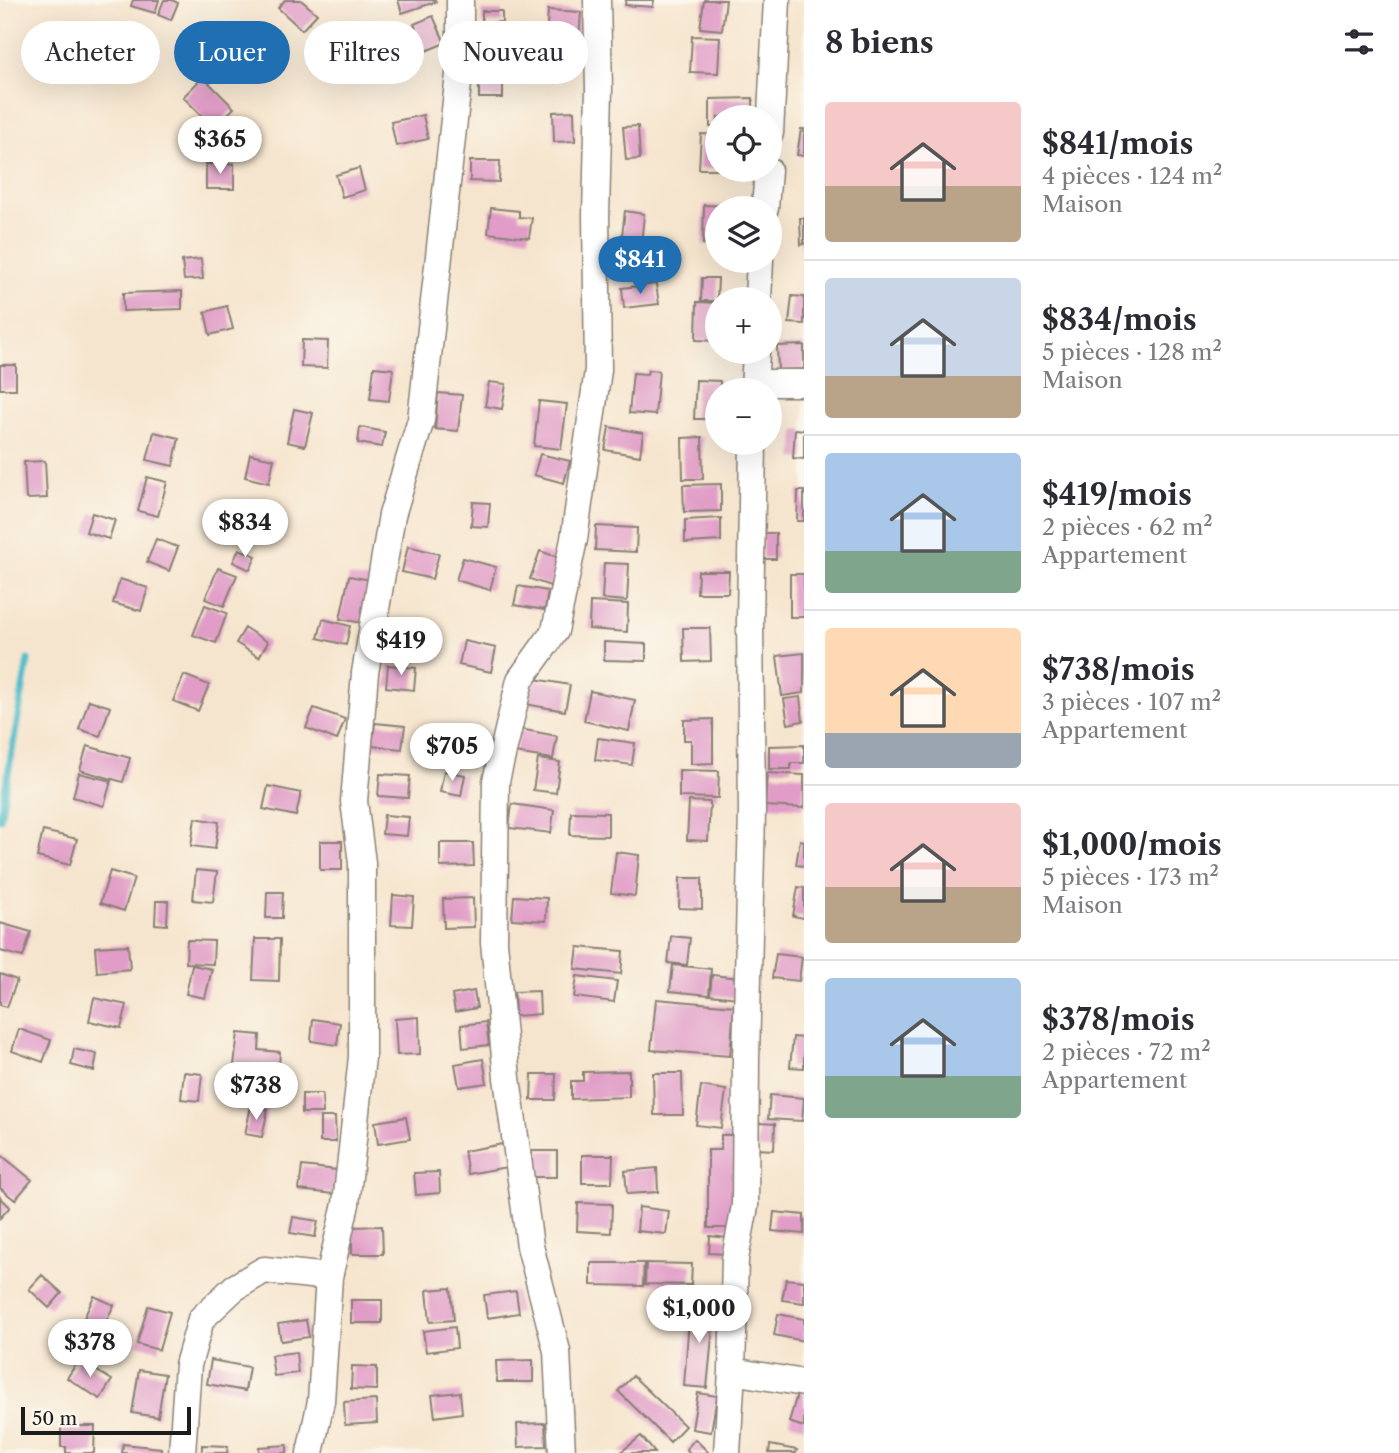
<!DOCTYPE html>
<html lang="fr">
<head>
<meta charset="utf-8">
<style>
	body { margin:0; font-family:"Libre Caslon Text",serif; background:#f2f2f3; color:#2b2b33; height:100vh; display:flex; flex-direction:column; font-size:26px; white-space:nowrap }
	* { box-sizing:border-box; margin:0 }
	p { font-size:23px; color:#7c7c81 }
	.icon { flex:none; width:38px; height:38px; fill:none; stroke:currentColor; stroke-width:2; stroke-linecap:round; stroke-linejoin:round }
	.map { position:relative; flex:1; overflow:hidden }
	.details { display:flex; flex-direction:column; background:#fff; width:595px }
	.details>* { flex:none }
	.guide { position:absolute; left:21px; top:21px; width:665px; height:63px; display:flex; gap:14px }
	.buttons { position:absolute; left:705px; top:105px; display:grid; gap:14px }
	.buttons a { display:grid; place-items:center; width:77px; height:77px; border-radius:50%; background:#fff; box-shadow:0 7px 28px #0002; font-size:35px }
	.scale { position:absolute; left:21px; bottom:18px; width:170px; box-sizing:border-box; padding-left:7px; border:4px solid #1c1c1c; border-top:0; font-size:19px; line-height:24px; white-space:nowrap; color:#1c1c1c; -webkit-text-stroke:5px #fbf7ec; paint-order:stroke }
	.price { position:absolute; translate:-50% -60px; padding:0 16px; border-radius:24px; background:#fff; color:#222; font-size:23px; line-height:46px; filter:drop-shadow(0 2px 4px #0008) }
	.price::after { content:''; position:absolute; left:50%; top:42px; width:21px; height:16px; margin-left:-10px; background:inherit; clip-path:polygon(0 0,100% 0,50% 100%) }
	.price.on { background:#1f6fb2; color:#fff }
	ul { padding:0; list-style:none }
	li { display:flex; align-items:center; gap:21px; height:175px; padding:0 21px }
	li+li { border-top:2px solid #e1e1e2 }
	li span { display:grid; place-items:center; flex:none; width:196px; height:140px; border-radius:7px; color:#555 }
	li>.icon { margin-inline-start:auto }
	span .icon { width:84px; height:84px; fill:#fffc; stroke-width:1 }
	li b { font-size:30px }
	h2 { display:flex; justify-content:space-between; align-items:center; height:84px; padding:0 21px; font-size:30px }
	.pill { padding:0 24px; border-radius:32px; background:#fff; box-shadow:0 7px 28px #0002; font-size:24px; line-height:63px }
	.pill.on { background:#1f6fb2; color:#fff }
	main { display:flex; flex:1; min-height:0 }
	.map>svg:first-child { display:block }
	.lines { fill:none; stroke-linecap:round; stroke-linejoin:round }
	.stream { stroke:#51bdca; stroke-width:7 }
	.building { fill:#e19dc7 }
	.minor-casing { stroke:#898075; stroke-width:29 }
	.minor { stroke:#fff; stroke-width:26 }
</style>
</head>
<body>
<main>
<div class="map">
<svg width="804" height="1453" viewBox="0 0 804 1453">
	<rect width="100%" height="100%" fill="#fbf7ec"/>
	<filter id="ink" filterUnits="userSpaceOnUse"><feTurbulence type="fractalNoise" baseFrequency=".0143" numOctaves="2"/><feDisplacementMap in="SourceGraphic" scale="14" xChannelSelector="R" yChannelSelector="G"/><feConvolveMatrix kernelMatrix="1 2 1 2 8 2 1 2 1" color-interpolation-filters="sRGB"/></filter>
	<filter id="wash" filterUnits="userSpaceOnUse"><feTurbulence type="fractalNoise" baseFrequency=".00686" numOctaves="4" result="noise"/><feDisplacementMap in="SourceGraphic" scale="28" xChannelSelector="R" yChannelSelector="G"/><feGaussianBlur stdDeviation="1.57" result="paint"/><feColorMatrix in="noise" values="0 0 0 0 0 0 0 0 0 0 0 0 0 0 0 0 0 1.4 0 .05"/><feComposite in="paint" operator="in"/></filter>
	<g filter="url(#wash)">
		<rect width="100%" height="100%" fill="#f6e5ce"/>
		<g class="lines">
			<path class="stream" d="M0 819 28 660"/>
		</g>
		<g id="blocks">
			<path class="building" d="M133 0H159L155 13 131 6Z
				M164 0H172L178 3 171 20 158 15Z
				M285 0H301L317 14 302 30 278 8Z
				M398 0H435L436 2 402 13Z
				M626 0H654L653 7 625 5Z
				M704 0H726L722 30 700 28Z
				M548 10 581 12 579 41 546 40Z
				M482 11H502V22L482 23Z
				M433 16 445 43 426 51 414 24Z
				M376 36 392 57 367 75 352 53Z
				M692 36 720 37 718 73 690 72Z
				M479 69 503 70V98H479Z
				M203 77 234 108 214 128 183 97Z
				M753 98V117H718V127H710V99Z
				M574 111 575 141 554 142 553 112Z
				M423 115 428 139 396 146 391 122Z
				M638 126 640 159 626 160 623 127Z
				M801 129H804V156L797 155Z
				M701 134 718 135V169H699Z
				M470 161H500L499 182 470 181Z
				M206 164H234V189H206Z
				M359 168 365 190 342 197 336 175Z
				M704 205 729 206V208H718V245L703 244Z
				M491 208 519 211V217L532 218 529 238 488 233Z
				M625 211 644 214 641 246 621 244Z
				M800 218H804V244L801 245Z
				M201 259 203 279 184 280 182 261Z
				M702 278H718L717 301H701Z
				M656 284 659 304 624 308 622 288Z
				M182 291V309L123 311V293Z
				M792 296 804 297V324L789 323Z
				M697 302 718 303V341L696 340Z
				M227 306 233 329 210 335 205 312Z
				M302 340 328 341 327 368 301 367Z
				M804 345V369L778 370 777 346Z
				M0 365H16V389H0Z
				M374 367 393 369 389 401 370 399Z
				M648 370 659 371 655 415 629 413 633 373 647 374Z
				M696 380 720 381V390H718V419H694Z
				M489 382 506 384 502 409 485 406Z
				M438 393 462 395 458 431 435 429Z
				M539 401 567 404 561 449 534 446Z
				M294 409 313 413 305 446 287 442Z
				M360 427 385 432 382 447 358 443Z
				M609 427 643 433 640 456 605 450Z
				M795 429 804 430V459L793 458Z
				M154 432 179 438 173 466 147 460Z
				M702 437 703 479H683L682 438Z
				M250 454 274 459 269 483 245 477Z
				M540 454 570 461 564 483 534 475Z
				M45 461 47 498 26 499 24 462Z
				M147 477 167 482 158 516 138 511Z
				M721 484V511L684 512 683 485Z
				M798 491H804V521H797Z
				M473 502 490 503 488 527 471 526Z
				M92 513 115 520 109 539 86 532Z
				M721 518V541L685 543V520Z
				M596 526 637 528 636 552 595 550Z
				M762 533H776V559H762Z
				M156 539 178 547 169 571 147 562Z
				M408 546 439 554 432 579 402 572Z
				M239 549 256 556 250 570 233 562Z
				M540 551 560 558 550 586 530 579Z
				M463 558 496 567 490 590 456 580Z
				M604 563 629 564 627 601 602 599Z
				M218 568 237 575 224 606 205 599Z
				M698 571H729L728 593H697Z
				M790 574H804V617H790Z
				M349 576 371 580 363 623 340 619Z
				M120 579 148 588 141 611 113 603Z
				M518 586 548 591 545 610 514 605Z
				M590 602 628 604 627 632 589 629Z
				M205 605 227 613 216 643 193 635Z
				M323 619 350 626 346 645 318 638Z
				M245 628 268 642 259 657 236 643Z
				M683 628H710L711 661 684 662Z
				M464 641 496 648 491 672 459 665Z
				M604 642 646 644V661L604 660Z
				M804 653V693L782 696 777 656Z
				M388 665 416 668 414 690 386 687Z
				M184 675 209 685 198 711 173 701Z
				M529 678 570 685 565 711 525 704Z
				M590 691 635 700 629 731 584 721Z
				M800 697 803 721 788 724 784 699Z
				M89 700 110 707 100 736 79 729Z
				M314 708 345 719 337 740 306 728Z
				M713 719V763L691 764V740H684V720Z
				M375 723 405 726 402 749 372 746Z
				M520 729 557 736 553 759 515 753Z
				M598 738 635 743 632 765 595 760Z
				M804 745V763H791V769H769V746Z
				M87 746 130 758 123 782 80 770Z
				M538 759 560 762 556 793 533 790Z
				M679 770 719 771 718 798 679 797Z
				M444 771 465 775 461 796 440 792Z
				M79 773 111 781 104 806 73 797Z
				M767 773 804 775V808L765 806Z
				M380 774 410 776 408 798 378 796Z
				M268 786 301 793 296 816 263 809Z
				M689 801 710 802 708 841 687 840Z
				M512 804 554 810 551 833 509 828Z
				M571 812 608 813V836L570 835Z
				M384 815 409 817 407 836 382 834Z
				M195 818 219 822 215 849 191 846Z
				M43 831 77 839 70 865 37 857Z
				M800 840 804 841V866L796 865Z
				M320 841H342V870H320Z
				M440 843H473L474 866 440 867Z
				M616 852 639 855 635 896 611 893Z
				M196 870 217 872 213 902 193 900Z
				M110 871 134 878 124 911 100 903Z
				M680 878H702V909L679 908Z
				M798 887 804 888V918L793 916Z
				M267 892H283L282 918H266Z
				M393 895 414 897 412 926 391 925Z
				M514 896 547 898 546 921 512 919Z
				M473 898 474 927 444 928 443 899Z
				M156 901H168L167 925 155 924Z
				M0 923 31 932 23 957 0 951Z
				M671 936 690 938 687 965 668 963Z
				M255 939H280L279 981 253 980Z
				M187 940 214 941 213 964 186 963Z
				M128 945 130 969 97 972 95 947Z
				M578 947 623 951 621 974 575 969Z
				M776 954 802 957 799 981 772 978Z
				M192 965 212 969 205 998 186 994Z
				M673 965 711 969 709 995 670 991Z
				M0 974 17 980 7 1007 0 1005Z
				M712 975 740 978 738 998 710 995Z
				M577 976 617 981 614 1002 574 997Z
				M474 991 477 1008 455 1012 452 995Z
				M539 991 540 1014 515 1016 514 992Z
				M94 998 127 1005 121 1028 89 1021Z
				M656 999 734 1006 730 1056 651 1050Z
				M419 1017 420 1054 397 1055 395 1019Z
				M313 1019 340 1023 337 1045 311 1041Z
				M486 1022 489 1045 463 1048 461 1025Z
				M19 1029 51 1040 43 1062 12 1051Z
				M238 1033 260 1035 259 1050 280 1052 278 1078 233 1073Z
				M793 1037 804 1038V1068L790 1067Z
				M74 1049 97 1054 94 1071 71 1065Z
				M483 1059 487 1083 459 1087 455 1064Z
				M629 1071V1097L571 1099V1081H583V1072Z
				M184 1072 202 1074 199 1101 181 1099Z
				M653 1073H682L683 1115H654Z
				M532 1074H556L555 1100H531Z
				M701 1086 726 1090 721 1128 696 1125Z
				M302 1094H322L323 1113H302Z
				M770 1095 804 1098 802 1121 768 1119Z
				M251 1106 268 1109 262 1137 245 1134Z
				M320 1117H335L336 1142H320Z
				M406 1117 410 1139 378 1144 375 1122Z
				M758 1123 775 1124 774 1150 757 1149Z
				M721 1135H736V1228H708V1150H721Z
				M503 1144 507 1167 468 1174 464 1151Z
				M532 1151H557V1177H532Z
				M0 1154 32 1180 15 1200 0 1188Z
				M582 1155H613L612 1183H582Z
				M302 1166 337 1170 334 1194 299 1190Z
				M657 1168 658 1192 627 1194 625 1171Z
				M439 1172 440 1193 416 1195 414 1173Z
				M0 1197 10 1207 0 1218Z
				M578 1203 612 1204 611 1233 577 1231Z
				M639 1207 669 1211 666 1234 637 1231Z
				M774 1212 804 1215V1234L772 1231Z
				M293 1217 318 1221 315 1237 290 1233Z
				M382 1226 383 1254H352V1227Z
				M710 1236 728 1238 727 1254 709 1253Z
				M591 1263H644L643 1286 591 1285Z
				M646 1263 692 1264 691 1285 645 1284Z
				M42 1275 62 1293 49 1308 29 1289Z
				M786 1279 804 1281V1303L782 1300Z
				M451 1288 454 1320 430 1322 427 1290Z
				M516 1291 519 1313 487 1318 484 1295Z
				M94 1296 114 1305 99 1336 80 1327Z
				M351 1300H382V1323H351Z
				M690 1304 715 1306 707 1388 684 1386Z
				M148 1306 170 1312 159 1350 137 1344Z
				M778 1314 804 1319V1341L774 1335Z
				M306 1320 309 1337 281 1341 278 1324Z
				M455 1327 457 1348 426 1352 423 1331Z
				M296 1352 298 1373 274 1376 271 1355Z
				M79 1360 112 1380 100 1399 67 1378Z
				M211 1360 249 1367 245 1391 207 1384Z
				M533 1360V1382H497L496 1361Z
				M352 1366 377 1367V1390L351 1389Z
				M139 1370 165 1374 158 1417 132 1413Z
				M633 1376 685 1426 670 1442 618 1391Z
				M798 1391 804 1392V1427L789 1422Z
				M460 1392 462 1413 435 1417 432 1395Z
				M698 1393 717 1396 711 1432 692 1429Z
				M376 1400 377 1423 345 1425 344 1402Z
				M545 1423 546 1446 518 1447 517 1424Z
				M61 1426H95L94 1453H66V1447H61Z
				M641 1436 655 1453H620Z
				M695 1439 709 1453H690L686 1449Z
				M123 1444 161 1448V1453H122Z
				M202 1445 228 1446 227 1453H202Z
				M287 1445V1453H259V1447Z
				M770 1445 797 1450 796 1453H769Z"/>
		</g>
	</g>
	<g filter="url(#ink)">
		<use href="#blocks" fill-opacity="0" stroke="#898075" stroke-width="2"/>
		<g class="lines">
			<g class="minor-casing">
				<path id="minor" d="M770 133 777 0
					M765 208 768 170
					M758 299 760 261
					M754 383H804
					M754 390 756 352
					M732 1371 804 1383
					M182 1453 188 1365 201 1319 234 1288 264 1270 329 1277
					M310 1453 321 1401 329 1277 346 1204 362 1057V863L354 801 365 673 392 515 421 420 460 65V0
					M562 1453 557 1351 530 1246 507 1078 494 942 496 781 520 680 555 631 574 539 598 370 596 215 599 89 597 0
					M727 1453 732 1371 735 1259 745 1206 746 1058 752 812 750 622 753 443"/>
			</g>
			<use href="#minor" class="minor"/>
		</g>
	</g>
</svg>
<div class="buttons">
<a><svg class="icon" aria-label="locate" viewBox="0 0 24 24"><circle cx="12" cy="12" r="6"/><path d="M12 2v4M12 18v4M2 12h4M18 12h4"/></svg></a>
<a><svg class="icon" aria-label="layers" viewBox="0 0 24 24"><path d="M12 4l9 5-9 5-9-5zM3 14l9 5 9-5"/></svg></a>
<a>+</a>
<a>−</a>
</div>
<div class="scale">50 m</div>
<b class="price" style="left:220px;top:176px">$365</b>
<b class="price on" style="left:640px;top:296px">$841</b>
<b class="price" style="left:245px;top:559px">$834</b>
<b class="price" style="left:401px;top:677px">$419</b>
<b class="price" style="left:452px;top:783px">$705</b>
<b class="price" style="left:256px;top:1122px">$738</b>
<b class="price" style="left:699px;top:1345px">$1,000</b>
<b class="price" style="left:90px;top:1379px">$378</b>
<div class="guide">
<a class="pill">Acheter</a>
<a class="pill on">Louer</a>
<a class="pill">Filtres</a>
<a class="pill">Nouveau</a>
</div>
</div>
<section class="details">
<h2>8 biens<svg class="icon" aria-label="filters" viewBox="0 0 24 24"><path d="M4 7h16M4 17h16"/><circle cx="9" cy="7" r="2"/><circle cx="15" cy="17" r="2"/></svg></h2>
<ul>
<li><span style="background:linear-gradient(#f6c9c9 60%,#b9a48a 0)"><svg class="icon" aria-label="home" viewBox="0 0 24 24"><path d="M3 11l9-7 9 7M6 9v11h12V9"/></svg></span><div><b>$841/mois</b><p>4 pièces · 124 m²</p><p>Maison</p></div></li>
<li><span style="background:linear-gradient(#c9d6e8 70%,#b9a48a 0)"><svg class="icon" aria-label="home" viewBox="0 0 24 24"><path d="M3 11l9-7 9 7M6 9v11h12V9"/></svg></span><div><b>$834/mois</b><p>5 pièces · 128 m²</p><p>Maison</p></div></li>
<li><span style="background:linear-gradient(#a9c7e8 70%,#7fa58c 0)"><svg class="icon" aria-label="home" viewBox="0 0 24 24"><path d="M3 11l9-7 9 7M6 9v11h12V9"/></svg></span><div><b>$419/mois</b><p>2 pièces · 62 m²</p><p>Appartement</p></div></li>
<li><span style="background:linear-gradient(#ffd9b3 75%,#9aa5b1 0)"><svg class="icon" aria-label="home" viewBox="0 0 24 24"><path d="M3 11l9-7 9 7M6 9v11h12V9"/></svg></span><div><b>$738/mois</b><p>3 pièces · 107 m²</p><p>Appartement</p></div></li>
<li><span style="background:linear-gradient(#f6c9c9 60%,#b9a48a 0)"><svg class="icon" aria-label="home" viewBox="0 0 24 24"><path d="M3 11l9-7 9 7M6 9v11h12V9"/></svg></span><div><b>$1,000/mois</b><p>5 pièces · 173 m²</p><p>Maison</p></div></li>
<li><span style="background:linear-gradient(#a9c7e8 70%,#7fa58c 0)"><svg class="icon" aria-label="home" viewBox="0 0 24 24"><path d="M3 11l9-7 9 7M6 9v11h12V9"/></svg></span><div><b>$378/mois</b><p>2 pièces · 72 m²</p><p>Appartement</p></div></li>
</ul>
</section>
</main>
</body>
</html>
